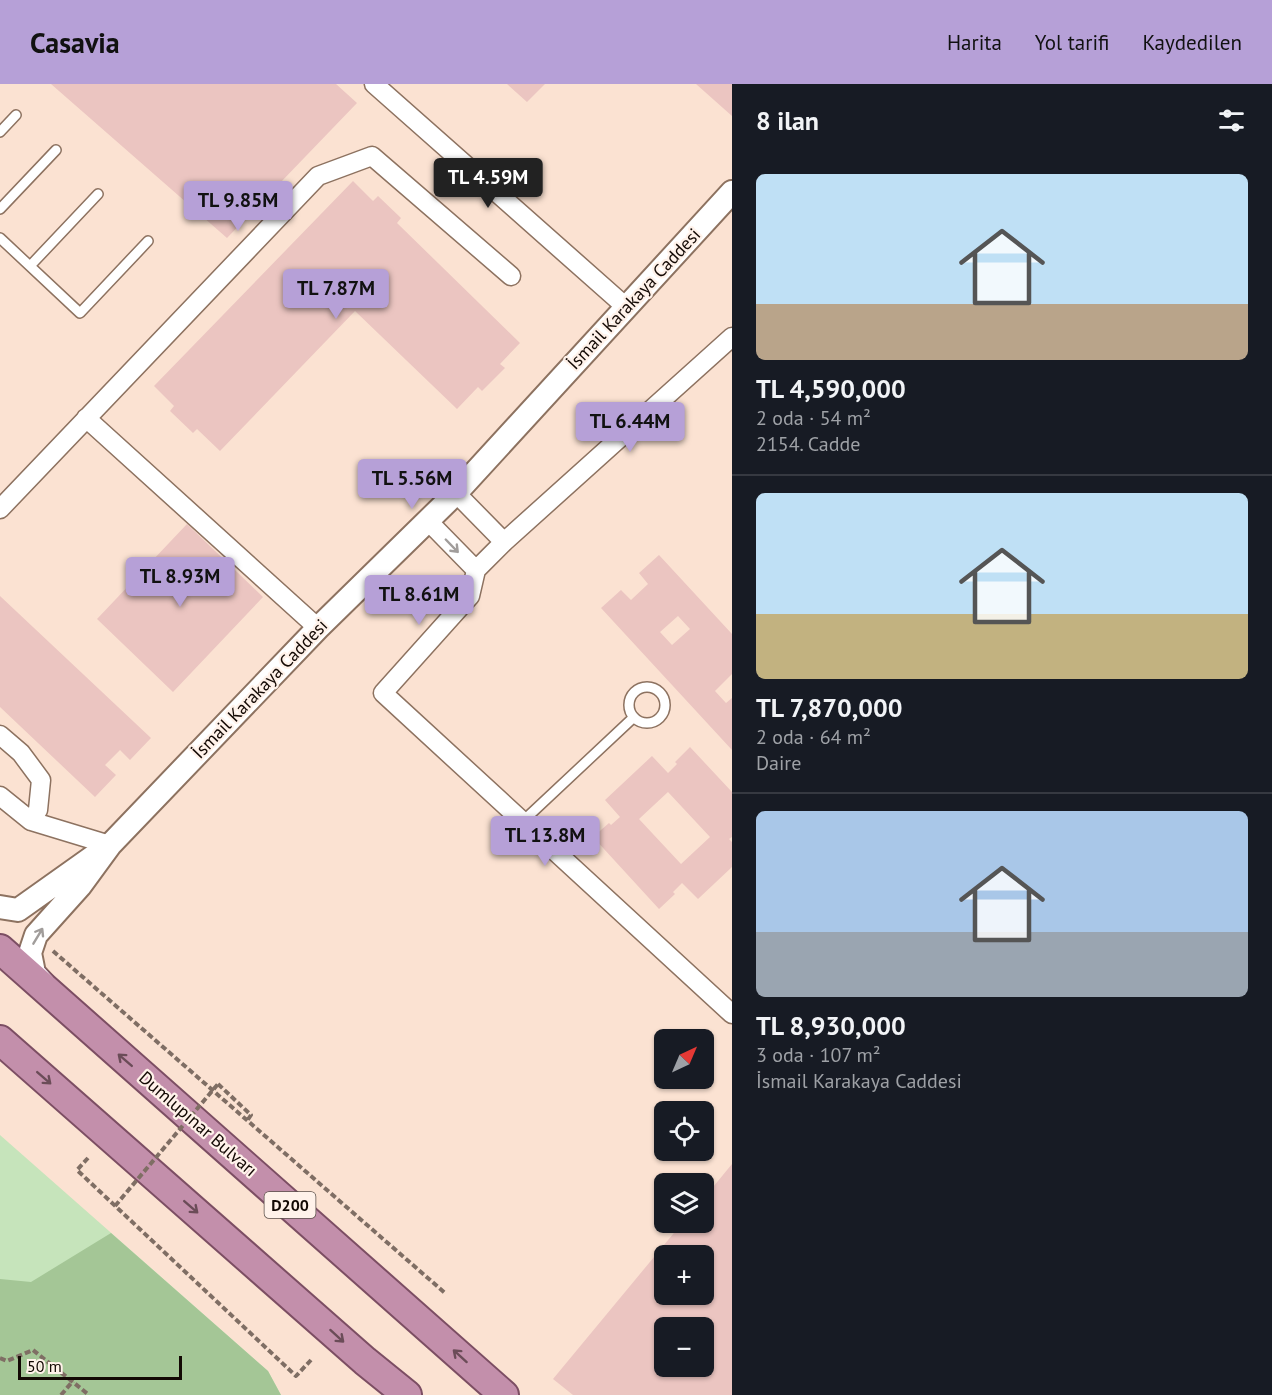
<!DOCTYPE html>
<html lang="tr">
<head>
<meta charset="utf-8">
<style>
	body { margin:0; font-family:"PT Sans",sans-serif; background:#242831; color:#f1f3f6; height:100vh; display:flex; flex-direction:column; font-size:22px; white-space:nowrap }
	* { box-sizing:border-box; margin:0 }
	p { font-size:20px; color:#9ea1a6 }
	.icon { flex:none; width:33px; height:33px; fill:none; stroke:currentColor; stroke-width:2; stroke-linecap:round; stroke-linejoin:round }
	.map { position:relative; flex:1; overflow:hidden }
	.drawer { display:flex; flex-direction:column; background:#171b24; width:540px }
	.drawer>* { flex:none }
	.needle { width:39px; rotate:44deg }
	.tools { position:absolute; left:654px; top:945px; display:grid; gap:12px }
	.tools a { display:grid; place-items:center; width:60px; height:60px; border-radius:9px; background:#171b24; box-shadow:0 2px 4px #0004; font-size:30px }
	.scale { position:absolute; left:18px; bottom:15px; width:164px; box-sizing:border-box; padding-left:6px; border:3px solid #130904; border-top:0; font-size:16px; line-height:21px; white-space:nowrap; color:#130904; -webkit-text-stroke:4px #fff2ea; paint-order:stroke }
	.price { position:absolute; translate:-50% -51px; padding:0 14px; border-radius:6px; background:#b6a0d7; color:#111; font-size:20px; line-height:39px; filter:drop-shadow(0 2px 3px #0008) }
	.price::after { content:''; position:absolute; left:50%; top:36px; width:18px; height:14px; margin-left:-9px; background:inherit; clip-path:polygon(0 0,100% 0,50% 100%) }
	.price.current { background:#222; color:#fff }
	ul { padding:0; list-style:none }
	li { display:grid; align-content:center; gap:12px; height:318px; padding:0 24px }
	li+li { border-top:2px solid #363941 }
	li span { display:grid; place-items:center; height:186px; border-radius:9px; color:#555 }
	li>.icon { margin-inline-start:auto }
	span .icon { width:108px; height:108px; fill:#fffc; stroke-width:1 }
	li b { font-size:26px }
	h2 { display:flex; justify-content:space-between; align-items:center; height:72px; padding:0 24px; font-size:26px }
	header { display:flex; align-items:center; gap:36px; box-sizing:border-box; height:84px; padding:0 30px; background:#b6a0d7; color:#111 }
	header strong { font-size:28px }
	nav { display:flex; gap:33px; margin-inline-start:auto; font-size:21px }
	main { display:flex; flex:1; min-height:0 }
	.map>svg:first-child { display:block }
	.green { fill:#c6e4bb }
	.forest { fill:#a4c696 }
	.building { fill:#ebc5c1; fill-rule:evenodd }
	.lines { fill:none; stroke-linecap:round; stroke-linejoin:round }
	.service-casing { stroke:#8d7260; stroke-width:12 }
	.minor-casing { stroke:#8d7260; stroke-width:21 }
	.tertiary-casing { stroke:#8d7260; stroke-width:26 }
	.trunk-casing { stroke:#7c4e63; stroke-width:32 }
	.path { stroke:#7f6e64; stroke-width:4; stroke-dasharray:6 3; stroke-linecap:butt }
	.service { stroke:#fff; stroke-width:9 }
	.minor { stroke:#fff; stroke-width:18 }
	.tertiary { stroke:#fff; stroke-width:22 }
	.trunk { stroke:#c38fab; stroke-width:28 }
	.path-bridge { stroke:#7f6e64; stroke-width:4; stroke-dasharray:6 3; stroke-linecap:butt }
	.oneway { stroke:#a19d9b }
	.oneway2 { stroke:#6b4c58 }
	.labels { text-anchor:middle; stroke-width:4.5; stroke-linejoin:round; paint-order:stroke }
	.shield { fill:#fff2ea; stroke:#5a4f49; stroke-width:1.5 }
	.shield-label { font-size:16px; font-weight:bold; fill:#130904 }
	.street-label { font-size:18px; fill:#130904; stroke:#fff2ea }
</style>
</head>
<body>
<header>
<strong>Casavia</strong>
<nav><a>Harita</a><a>Yol tarifi</a><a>Kaydedilen</a></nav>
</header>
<main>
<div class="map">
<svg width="732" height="1311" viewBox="0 0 732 1311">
	<rect width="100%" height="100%" fill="#fbe2d2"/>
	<path class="green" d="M0 1051 268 1287 281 1311H0Z"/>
	<path class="forest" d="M111 1149 268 1287 281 1311H0V1195L31 1198Z"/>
	<path class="building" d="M51 0H336L357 19 227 154Z
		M507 0H545L527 18Z
		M696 0H732V32Z
		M353 97 373 117 378 112 401 134 397 139 520 259 500 280 505 284 482 307 478 303 457 325 355 227 220 367 197 345 193 349 170 327 174 322 154 302Z
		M187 440 263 513 173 608 97 535Z
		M659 471 732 550V590L715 607 726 619 732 614V666L601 524 621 506 631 516 648 500 639 489ZM678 532 690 545 672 561 660 548Z
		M0 512 151 654 130 676 120 666 105 681 116 691 95 713 0 623Z
		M690 663 732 708V753L729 755 732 758V783L698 815 682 799 673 808 675 810 659 825 593 753 609 739 611 741 620 733 605 716 652 672 668 689 677 680 675 678ZM668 708 710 753 681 780 639 735Z
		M732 1080V1311H573L553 1295 683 1138H704V1114ZM664 1172H704V1210H664ZM664 1244H704V1282H664Z"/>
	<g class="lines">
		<g class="service-casing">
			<path id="service" d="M0 48 16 31
				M0 125 56 66
				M0 154 80 229 148 157
				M30 182 98 110
				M629 621a18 18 0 1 1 36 0a18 18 0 1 1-36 0Z
				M522 738 634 633"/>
		</g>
		<g class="minor-casing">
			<path id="minor" d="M374 0 626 223
				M732 253 504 458 476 486 470 512 383 609 732 930
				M86 334 318 544
				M456 409 504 458
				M0 425 318 92 372 72 511 192
				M429 438 476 486
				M0 651 21 669 41 696 38 726 31 737 110 761
				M0 712 31 737"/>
		</g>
		<g class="tertiary-casing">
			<path id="tertiary" d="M0 823 18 826 94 772
				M44 900 34 889 30 869 36 851 80 802 110 761 318 544 456 409 732 108"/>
		</g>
		<g class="trunk-casing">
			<path id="trunk" d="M0 865 504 1311
				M0 956 365 1277 407 1311"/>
		</g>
		<path class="path" d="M53 867 445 1209
			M218 1000 251 1031 247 1037
			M88 1074 77 1086 296 1292 311 1276
			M0 1274 7 1277 33 1266 89 1311
			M61 1311 73 1297"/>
		<use href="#service" class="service"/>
		<use href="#minor" class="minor"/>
		<use href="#tertiary" class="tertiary"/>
		<use href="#trunk" class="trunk"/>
		<path class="path-bridge" d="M115 1122 218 1000"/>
	</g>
	<defs><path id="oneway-shaft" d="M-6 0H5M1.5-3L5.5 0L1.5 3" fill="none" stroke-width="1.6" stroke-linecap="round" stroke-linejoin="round" transform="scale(1.5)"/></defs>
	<g class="oneway">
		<use href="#oneway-shaft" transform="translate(452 462) rotate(46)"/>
		<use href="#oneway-shaft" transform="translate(38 852) rotate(-59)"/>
	</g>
	<g class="oneway2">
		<use href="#oneway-shaft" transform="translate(125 976) rotate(-139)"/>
		<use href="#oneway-shaft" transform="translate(44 994) rotate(41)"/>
		<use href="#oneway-shaft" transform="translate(191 1123) rotate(41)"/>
		<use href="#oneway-shaft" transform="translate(337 1252) rotate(42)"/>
		<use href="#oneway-shaft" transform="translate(460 1272) rotate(-138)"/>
	</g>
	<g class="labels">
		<rect class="shield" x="264.5" y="1108" width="51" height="26" rx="4.5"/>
		<g class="shield-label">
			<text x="290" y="1127">D200</text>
		</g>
		<g class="street-label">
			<text transform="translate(634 215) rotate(-47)" y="6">İsmail Karakaya Caddesi</text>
			<text transform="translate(260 605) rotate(-46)" y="6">İsmail Karakaya Caddesi</text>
			<text transform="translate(198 1040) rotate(41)" y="6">Dumlupınar Bulvarı</text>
		</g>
	</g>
</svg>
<div class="tools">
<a><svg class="needle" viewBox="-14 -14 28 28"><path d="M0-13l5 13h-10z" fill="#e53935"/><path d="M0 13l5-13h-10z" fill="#9ea1a6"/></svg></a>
<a><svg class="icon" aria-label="locate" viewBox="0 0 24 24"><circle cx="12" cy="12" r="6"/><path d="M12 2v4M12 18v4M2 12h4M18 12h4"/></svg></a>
<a><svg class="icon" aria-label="layers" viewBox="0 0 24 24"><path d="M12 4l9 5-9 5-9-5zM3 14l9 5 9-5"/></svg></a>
<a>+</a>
<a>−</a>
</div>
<div class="scale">50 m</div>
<b class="price current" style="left:488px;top:125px">TL 4.59M</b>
<b class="price" style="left:238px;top:148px">TL 9.85M</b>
<b class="price" style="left:336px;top:236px">TL 7.87M</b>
<b class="price" style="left:630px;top:369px">TL 6.44M</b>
<b class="price" style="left:412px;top:426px">TL 5.56M</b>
<b class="price" style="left:180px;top:524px">TL 8.93M</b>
<b class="price" style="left:419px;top:542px">TL 8.61M</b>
<b class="price" style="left:545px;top:783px">TL 13.8M</b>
</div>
<section class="drawer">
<h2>8 ilan<svg class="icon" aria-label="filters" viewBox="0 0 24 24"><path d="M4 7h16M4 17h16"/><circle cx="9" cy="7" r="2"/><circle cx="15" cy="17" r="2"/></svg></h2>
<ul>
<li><span style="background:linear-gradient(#bfe0f5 70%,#b9a48a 0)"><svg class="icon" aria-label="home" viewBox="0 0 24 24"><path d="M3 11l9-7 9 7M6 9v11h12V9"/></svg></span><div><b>TL 4,590,000</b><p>2 oda · 54 m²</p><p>2154. Cadde</p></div></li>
<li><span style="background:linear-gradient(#bfe0f5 65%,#c2b280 0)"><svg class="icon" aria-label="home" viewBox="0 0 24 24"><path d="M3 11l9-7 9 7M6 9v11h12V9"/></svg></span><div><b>TL 7,870,000</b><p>2 oda · 64 m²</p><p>Daire</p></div></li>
<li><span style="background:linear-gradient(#a9c7e8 65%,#9aa5b1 0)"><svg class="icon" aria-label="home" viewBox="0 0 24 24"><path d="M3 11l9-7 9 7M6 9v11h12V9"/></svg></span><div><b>TL 8,930,000</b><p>3 oda · 107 m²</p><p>İsmail Karakaya Caddesi</p></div></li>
</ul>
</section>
</main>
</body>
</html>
